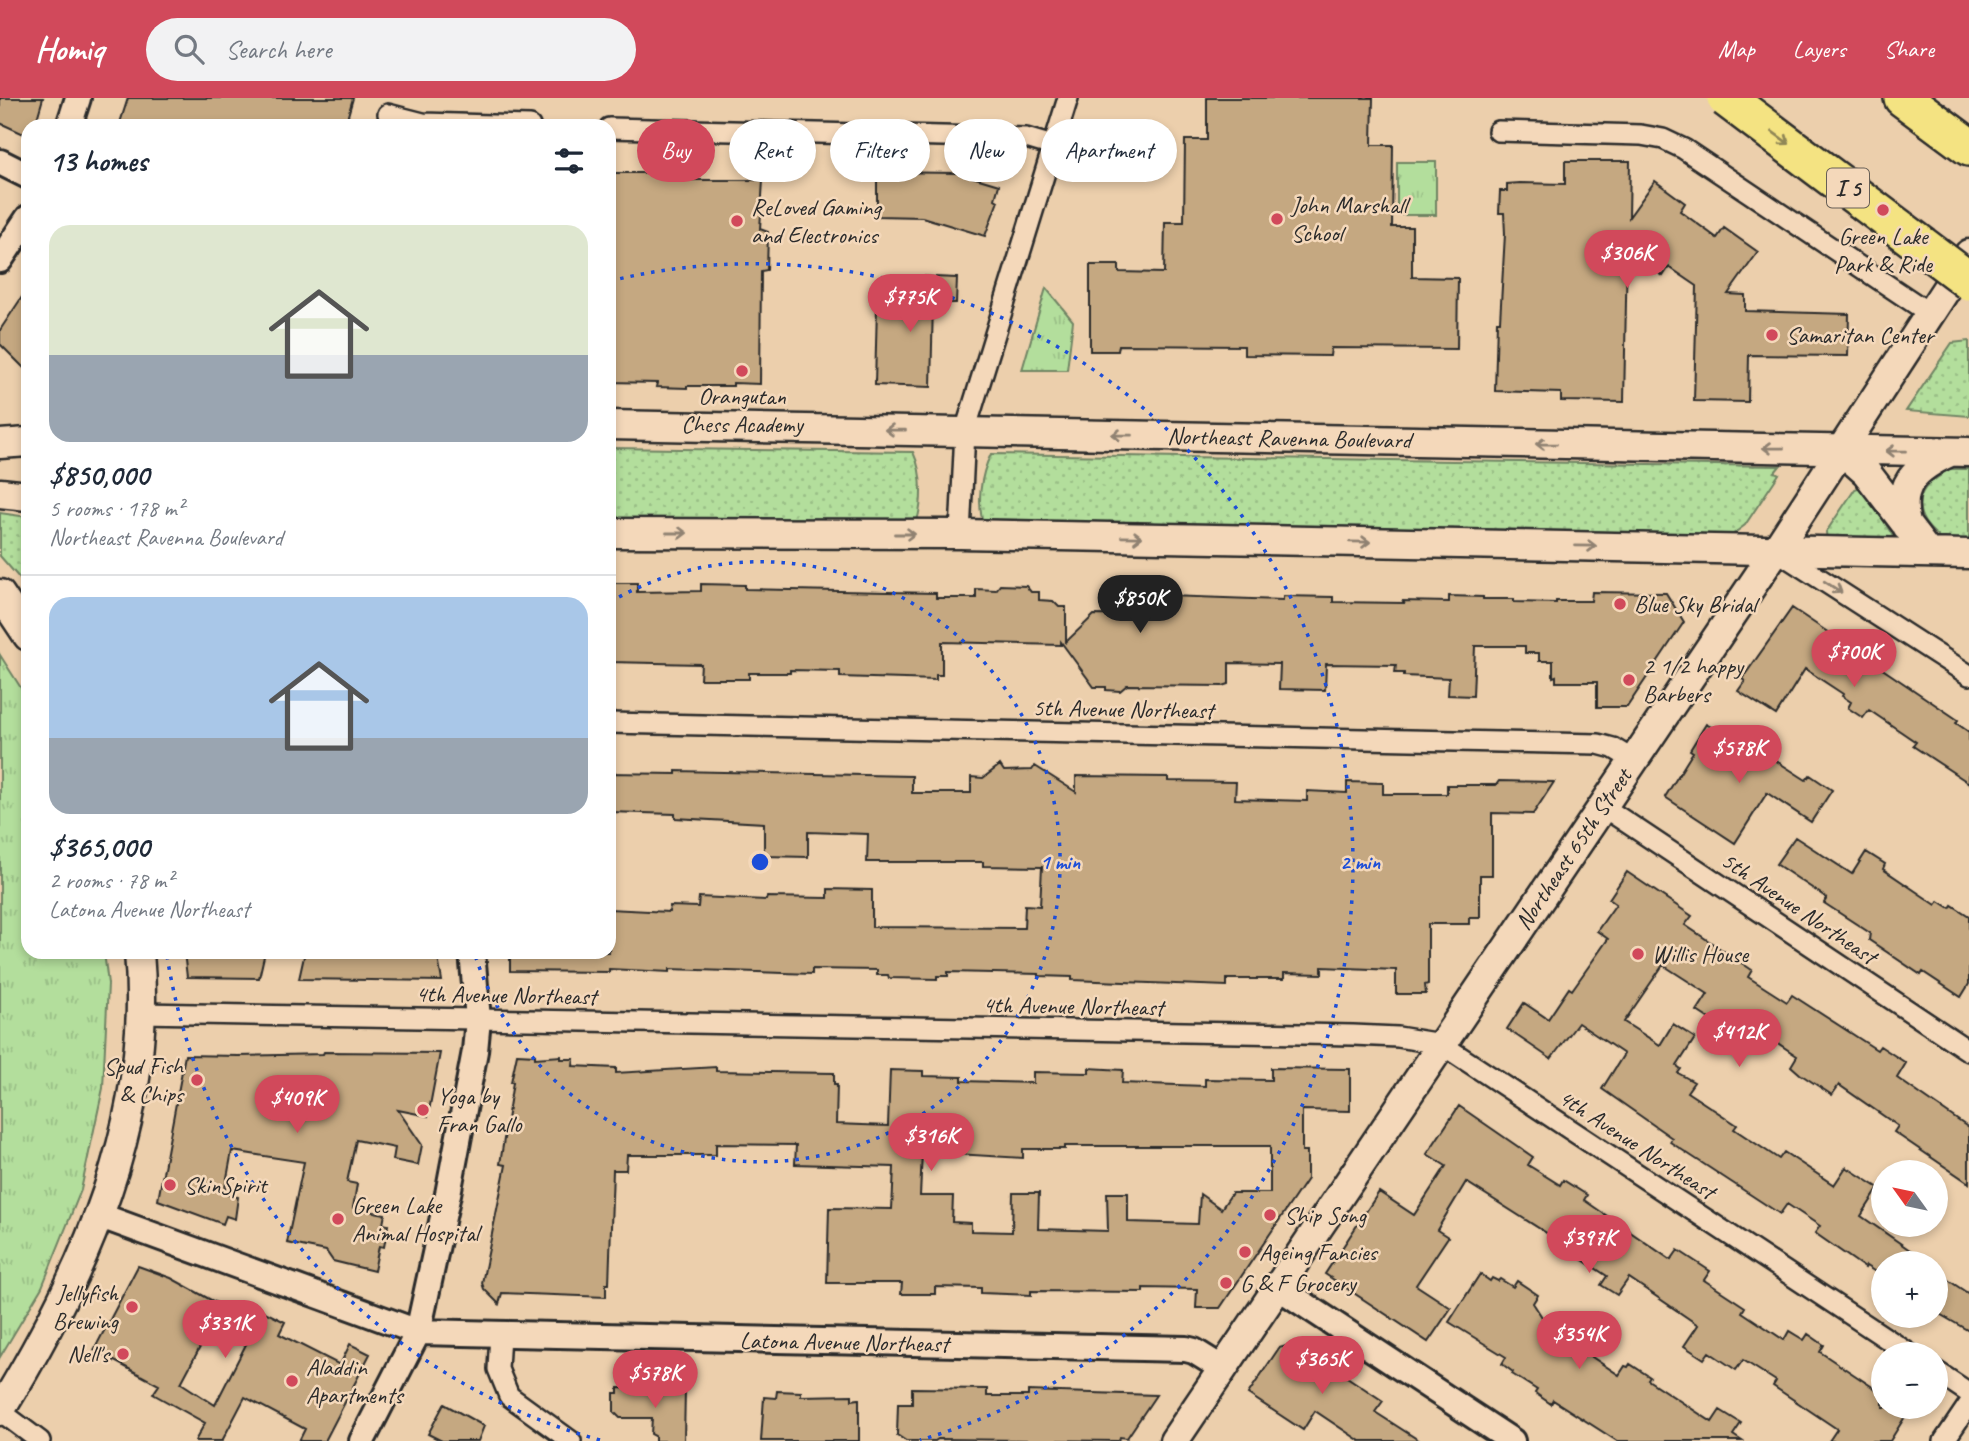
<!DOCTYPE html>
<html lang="en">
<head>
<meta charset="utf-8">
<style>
	body { margin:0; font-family:Caveat,sans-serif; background:#f2f2f3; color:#1f2937; height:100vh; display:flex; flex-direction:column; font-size:26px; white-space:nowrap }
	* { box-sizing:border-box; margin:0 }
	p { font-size:23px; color:#747a83 }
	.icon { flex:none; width:38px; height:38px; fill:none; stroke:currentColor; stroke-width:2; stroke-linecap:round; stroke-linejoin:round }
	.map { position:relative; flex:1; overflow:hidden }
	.panel { position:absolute; left:21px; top:21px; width:595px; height:840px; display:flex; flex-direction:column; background:#fff; border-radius:21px; box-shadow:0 4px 10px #0003 }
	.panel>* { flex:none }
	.guide { position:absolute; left:637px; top:21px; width:665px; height:63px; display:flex; gap:14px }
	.needle { width:46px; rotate:303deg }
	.buttons { position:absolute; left:1871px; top:1062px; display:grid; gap:14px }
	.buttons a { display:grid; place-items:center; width:77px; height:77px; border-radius:50%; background:#fff; box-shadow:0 4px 10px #0003; font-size:35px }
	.price { position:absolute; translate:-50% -60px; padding:0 16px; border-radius:24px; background:#d1495b; color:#fff; font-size:23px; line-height:46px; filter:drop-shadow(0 2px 4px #0008) }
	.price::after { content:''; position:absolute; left:50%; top:42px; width:21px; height:16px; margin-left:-10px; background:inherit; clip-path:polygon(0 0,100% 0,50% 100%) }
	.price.selected { background:#222; color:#fff }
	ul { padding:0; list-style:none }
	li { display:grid; align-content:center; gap:14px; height:371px; padding:0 28px }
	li+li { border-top:2px solid #e0e1e3 }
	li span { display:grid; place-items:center; height:217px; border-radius:21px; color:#555 }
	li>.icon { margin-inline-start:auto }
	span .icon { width:126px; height:126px; fill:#fffc; stroke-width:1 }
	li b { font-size:30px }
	h2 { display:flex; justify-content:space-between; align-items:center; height:84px; padding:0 28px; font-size:30px }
	.chip { padding:0 24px; border-radius:32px; background:#fff; box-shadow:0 4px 10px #0003; font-size:24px; line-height:63px }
	.chip.selected { background:#d1495b; color:#fff }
	header { display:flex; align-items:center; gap:42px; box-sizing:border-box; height:98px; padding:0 35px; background:#d1495b; color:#fff }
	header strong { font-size:33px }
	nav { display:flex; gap:38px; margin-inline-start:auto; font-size:24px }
	.search { width:490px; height:63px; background:#f2f2f3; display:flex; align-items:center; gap:18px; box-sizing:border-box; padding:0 24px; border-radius:38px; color:#747a83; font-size:26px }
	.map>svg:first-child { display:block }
	.grass { fill:url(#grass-dots); stroke:#6f8464; stroke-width:2 }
	.park { fill:url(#park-tufts); stroke:#6f8464; stroke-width:2 }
	.building { fill:#c5a881; stroke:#2b2b2b; stroke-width:2; fill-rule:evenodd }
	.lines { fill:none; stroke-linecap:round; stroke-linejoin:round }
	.minor-casing { stroke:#2b2b2b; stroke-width:24 }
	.tertiary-casing { stroke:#2b2b2b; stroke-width:30 }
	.secondary-casing { stroke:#2b2b2b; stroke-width:33 }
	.motorway-casing { stroke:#2b2b2b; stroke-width:42 }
	.minor { stroke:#f4d8ba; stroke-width:19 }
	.tertiary { stroke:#f4d8ba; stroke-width:24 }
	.secondary { stroke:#f4d8ba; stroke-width:28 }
	.motorway { stroke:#f4e382; stroke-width:37 }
	.motorway-bridge-casing { stroke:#2b2b2b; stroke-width:42; stroke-linecap:butt }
	.motorway-bridge { stroke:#f4e382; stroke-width:37 }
	.oneway { stroke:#908756 }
	.oneway2 { stroke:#908272 }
	.ring { fill:none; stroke:#1d4ed8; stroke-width:3.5; stroke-dasharray:3.5 7 }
	.poi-dot { fill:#d1495b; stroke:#f4d8ba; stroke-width:2.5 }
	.labels { text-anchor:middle; stroke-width:5; stroke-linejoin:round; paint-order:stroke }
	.shield { fill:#f4d8ba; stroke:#675f56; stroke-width:2 }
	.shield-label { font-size:23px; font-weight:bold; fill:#2b2b2b }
	.poi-label { font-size:24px; fill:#2b2b2b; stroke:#f4d8ba; text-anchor:start }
	.street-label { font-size:24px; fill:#2b2b2b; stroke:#f4d8ba }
	.centre { fill:#1d4ed8; stroke:#f4d8ba; stroke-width:3.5 }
	.ring-label { font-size:21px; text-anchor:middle; font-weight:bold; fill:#1d4ed8; stroke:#f4d8ba; stroke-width:5; stroke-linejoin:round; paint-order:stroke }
</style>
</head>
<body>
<header>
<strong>Homiq</strong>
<div class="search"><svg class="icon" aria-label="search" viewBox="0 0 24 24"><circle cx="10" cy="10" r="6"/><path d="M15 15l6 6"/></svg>Search here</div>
<nav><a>Map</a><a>Layers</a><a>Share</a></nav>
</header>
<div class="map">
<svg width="1969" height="1343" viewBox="0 0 1969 1343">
	<defs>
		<pattern id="grass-dots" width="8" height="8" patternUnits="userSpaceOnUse" patternTransform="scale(1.75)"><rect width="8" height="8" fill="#b3de9c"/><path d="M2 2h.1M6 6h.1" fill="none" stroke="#9abf87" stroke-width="1.8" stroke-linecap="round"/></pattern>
		<pattern id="park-tufts" width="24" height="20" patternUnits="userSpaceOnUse" patternTransform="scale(1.75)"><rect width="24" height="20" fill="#b3de9c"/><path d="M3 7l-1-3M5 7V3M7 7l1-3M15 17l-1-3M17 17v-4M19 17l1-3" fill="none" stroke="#9abf87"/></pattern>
	</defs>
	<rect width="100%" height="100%" fill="#eccfac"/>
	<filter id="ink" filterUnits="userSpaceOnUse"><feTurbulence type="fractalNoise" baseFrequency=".0143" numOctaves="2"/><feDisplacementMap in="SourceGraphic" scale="14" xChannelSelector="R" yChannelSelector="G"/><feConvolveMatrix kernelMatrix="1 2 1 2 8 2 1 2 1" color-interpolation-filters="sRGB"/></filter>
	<g filter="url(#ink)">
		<path class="grass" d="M1969 243V318L1906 313 1952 245Z
			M609 350 913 354C923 375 924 409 914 430L609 425Z
			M991 356 1780 368 1775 374 1779 376 1745 427 1724 443 985 431C976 407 980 378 991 356Z
			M1948 371H1969V447L1936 444 1938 438C1914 419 1912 394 1940 378L1938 373Z
			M1863 388 1897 445 1827 443 1826 434 1855 391Z
			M0 415 28 419V490L0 458Z"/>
		<path class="park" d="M1397 64H1436V117H1397Z
			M1046 190 1073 223 1067 272H1022Z
			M0 557 28 601V854H104L108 886 103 990 81 1092 42 1189 0 1259Z"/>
		<path class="building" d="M0 0H43L35 28H28V38L0 25Z
			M128 0H353L345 28H119Z
			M1207 0H1373L1372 47H1393L1392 129H1412V179L1458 180 1457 251 1331 250 1330 258 1244 257V248L1119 247 1118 253H1090V167H1119V174L1164 175 1165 124H1184L1185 42H1207Z
			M1565 63H1630L1629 119 1655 83 1685 105 1680 113 1717 140 1724 130 1758 154 1728 196 1745 197V213L1849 216 1848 258 1749 257 1748 304 1694 303 1697 188 1669 169 1663 178 1627 152 1624 304 1561 303V295L1495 293 1497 223H1500L1505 136 1504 115H1499L1500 93H1507V86L1520 85 1565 86Z
			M877 74 959 75 999 87 995 101 998 103 985 138 922 119 877 118Z
			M609 75H685V82H763L760 131 768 134 767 172 761 173 760 286 733 285V288H687V290L656 289 657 285 609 284Z
			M910 178 957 180 956 205H933L931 289 875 287 877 208 909 209Z
			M28 190V274L0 246V232Z
			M609 485H637V494L701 493V486L745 487V491L936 495V500H976V491L996 492 1000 487 1026 488 1031 494H1039V502L1053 503 1059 509H1066V544L1094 517 1146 518V505H1152V500H1169V498L1283 502V498L1333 499V504L1404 505 1403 503 1449 504V498L1483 499V501H1514V504L1556 505V503H1591L1592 494 1666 495 1684 524 1627 609H1597V584H1556V578L1553 579V563H1539V555H1525V548H1475L1473 598 1448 597 1449 580 1404 578V575H1395L1396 567 1326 566 1325 592 1279 591 1280 566 1229 565V586L1223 588 1127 587 1120 593 1106 592V589H1094L1061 544V547L942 544V577H936V582L840 579V573L790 572V575H749V581H700L701 566 609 564Z
			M1792 510 1958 622 1956 625 1969 634V685L1913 648 1916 644 1869 612 1863 620 1848 610 1851 604 1842 598 1843 596 1805 571 1776 617 1738 593 1745 583 1742 581Z
			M1706 626 1760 656 1764 655 1806 682 1810 677 1832 692 1811 724 1767 695 1735 745 1665 699 1693 654 1690 652Z
			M1000 667 1004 673 1032 672 1035 668 1076 694V678L1168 679V683L1236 684 1235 701 1307 703V693L1347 695V684L1383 685V696H1447V687H1496L1499 683 1554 684 1533 716 1492 715V777H1480V820H1469V826H1428V886L1425 887 1426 896H1396V872L1322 869V876L1284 875V881H1227V888L1072 882V879L1039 878V876L948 874V878H937V881L889 880 888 877H877V872L812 871V876L670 871V874L609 871V874L510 873V854H609V811L669 814 670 808 698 809 699 799 766 802 767 799 828 800V791L872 792V829L1024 830 1025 807 1040 808 1042 769 983 768V764H867L868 736 808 734V759L764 758V725L675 720V716L609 714V675L676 676V673L912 678V695H971V679L983 680Z
			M1795 739 1852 776 1866 754 1885 766 1883 771 1936 807 1939 803 1950 810 1952 807 1969 818V886L1961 899 1923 874 1921 877 1869 842 1870 835 1824 805 1827 800 1776 766Z
			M1627 774 1692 818 1685 827 1752 872 1748 879 1787 904 1792 897 1877 952 1880 948 1906 965 1897 980 1969 1030V1085L1894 1034 1898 1028 1839 987 1832 997 1800 976 1791 968 1797 958 1761 934 1754 945 1738 948 1737 939 1697 913 1708 896 1663 867 1624 924 1660 947 1673 926 1695 940 1677 968 1681 971 1678 975 1694 984 1687 994 1737 1027 1734 1031 1779 1061 1784 1054 1834 1087 1846 1069 1879 1090 1861 1118 1930 1166H1883L1877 1175 1866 1168 1865 1170 1815 1135 1820 1128 1787 1106 1780 1116 1670 1044 1672 1040 1602 991 1624 956 1578 925 1551 961 1507 931 1524 905 1548 921 1569 890 1572 892 1608 841 1597 833 1616 806 1609 801Z
			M184 854H265L259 880 187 879Z
			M305 854H437L442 883 299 881Z
			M324 954 440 955 428 1018 398 1012 422 1047 418 1067 393 1062 395 1050 356 1042 347 1084 357 1086 353 1110 385 1116 383 1126 388 1127 384 1149 379 1148 374 1173 333 1163 326 1153 287 1145 304 1064 232 1053 224 1096 238 1099 235 1121 226 1118 223 1126 158 1102 185 957 238 958 323 956Z
			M517 956 535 957V960L561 958V961H574L573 968 616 970V975L716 969V973L834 975V986H837L836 1026 888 1028 890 972 923 973V978L962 979V983L1033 985V974L1089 975V970L1123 972 1122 985 1205 988V981L1271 982V970L1350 971V1013L1302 1012V1053H1307V1081L1220 1210H1196L1197 1191 1143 1190V1194L1031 1193V1197L981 1195V1190L935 1189V1196H901L902 1185H827L829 1110 892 1111 894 1069 795 1066 796 1047 716 1046V1057H627L626 1072H613L609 1186H606V1199L502 1195 499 1206 484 1191 482 1185 506 1067 500 1066 513 984H511ZM1065 1048H1270V1095H1232L1221 1111 1200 1096 1198 1126 1128 1124V1095H1107L1108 1133 1038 1131 1039 1095H1013L1012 1134 971 1133V1125L952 1124 953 1098H920L922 1054 1023 1060V1051H1065Z
			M1459 1008 1533 1059 1528 1067 1560 1087 1563 1082 1587 1097 1584 1102 1671 1162 1678 1152 1710 1173 1704 1182 1745 1209 1742 1214 1784 1242 1789 1233 1804 1242 1808 1236 1824 1247 1820 1254 1883 1296V1309H1911L1890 1343H1829L1837 1331 1773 1288 1776 1283 1743 1262 1736 1272 1709 1254 1704 1261 1684 1248 1698 1227 1629 1180 1617 1197 1601 1187 1607 1178 1557 1145 1559 1143 1466 1084 1437 1132 1448 1139 1416 1187 1451 1210 1428 1244 1325 1176 1379 1094 1414 1117 1446 1068 1427 1056Z
			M138 1168 171 1180 222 1208 181 1285 215 1307 263 1213 285 1224 279 1236 340 1267 350 1246 370 1256 325 1343H299L305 1331 245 1299 222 1343H195L205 1325 153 1296 159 1287 94 1252Z
			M1936 1174 1969 1196V1233L1936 1214Z
			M1480 1176 1490 1183 1492 1180 1498 1183 1500 1181 1513 1189 1517 1183 1538 1197 1533 1205 1556 1241 1571 1219 1589 1230 1577 1249 1619 1277 1625 1268 1628 1269 1630 1266 1650 1279 1648 1282 1712 1324 1720 1312 1741 1325 1733 1337 1742 1343H1617L1553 1302 1551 1306 1535 1295 1537 1292 1512 1276 1513 1274 1502 1266 1506 1259 1449 1224Z
			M1296 1245 1383 1303 1375 1314 1420 1343H1360L1315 1313 1303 1332 1248 1296 1279 1250Z
			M618 1290 685 1291 684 1343H655V1338L651 1336 652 1320H620L614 1314V1295H618Z
			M912 1290 987 1291V1298H1028V1293L1156 1297 1127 1340 1120 1339 1119 1343 938 1341 935 1343H906L897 1337 898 1306H912Z
			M777 1293 801 1294V1298L852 1297V1302L859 1301V1343H761L764 1299 776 1300Z
			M444 1306 484 1328 478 1343H442L428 1336Z"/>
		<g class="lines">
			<g class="minor-casing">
				<path id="minor" d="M388 16 423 25 530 28
					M609 30 1026 40 1053 48
					M1498 33 1641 37 1663 41 1684 51 1929 215
					M960 436 965 333 1068 0
					M1777 453 1969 577
					M609 625 1598 646 1613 650 1633 662
					M1602 708 1969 953
					M141 915 1353 937 1398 939 1441 946 1910 1256
					M500 1236 498 1271 509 1298 571 1343
					M1936 1273 1969 1295
					M0 1313 40 1343
					M1944 1343 1969 1306"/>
			</g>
			<g class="tertiary-casing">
				<path id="tertiary" d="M69 28 78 0
					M0 64 28 78
					M0 162 28 120
					M101 1118 418 1234 1186 1251 1194 1253 1223 1271
					M1278 1189 1512 1343
					M362 1343 418 1234 448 1096 475 953 478 921 472 854"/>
			</g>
			<g class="secondary-casing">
				<path id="secondary" d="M609 327 1969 354
					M0 346 28 344
					M1841 352 1866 374 1928 455
					M0 395 28 398
					M1907 429C1895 387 1915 370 1950 354
					M609 435 960 436 1969 456
					M0 496 28 538
					M0 1313C85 1175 154 1021 139 854
					M1174 1343 1776 452 1969 156"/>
			</g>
			<g class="motorway-casing">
				<path id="motorway" d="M1903 0 1969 49"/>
			</g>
			<use href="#minor" class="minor"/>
			<use href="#tertiary" class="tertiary"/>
			<use href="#secondary" class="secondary"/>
			<use href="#motorway" class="motorway"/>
			<g class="motorway-bridge-casing">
				<path id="motorway-bridge" d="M1726 0 1969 183"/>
			</g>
			<use href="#motorway-bridge" class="motorway-bridge"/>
		</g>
		<defs><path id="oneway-shaft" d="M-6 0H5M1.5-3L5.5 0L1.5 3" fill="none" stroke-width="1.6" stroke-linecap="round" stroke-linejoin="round" transform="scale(1.75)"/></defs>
		<use class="oneway" href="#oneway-shaft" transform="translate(1781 40) rotate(36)"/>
		<g class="oneway2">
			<use href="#oneway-shaft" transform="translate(895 332) rotate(-179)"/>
			<use href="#oneway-shaft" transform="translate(1122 337) rotate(-179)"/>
			<use href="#oneway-shaft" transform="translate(1546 346) rotate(-179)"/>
			<use href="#oneway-shaft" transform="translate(1773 350) rotate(-179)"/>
			<use href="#oneway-shaft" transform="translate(1896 353) rotate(-179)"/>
			<use href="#oneway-shaft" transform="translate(677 435)"/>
			<use href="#oneway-shaft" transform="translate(905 436)"/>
			<use href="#oneway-shaft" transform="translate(1132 439) rotate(1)"/>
			<use href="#oneway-shaft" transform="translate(1360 444) rotate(1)"/>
			<use href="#oneway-shaft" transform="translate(1586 448) rotate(1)"/>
			<use href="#oneway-shaft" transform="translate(1833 489) rotate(33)"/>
		</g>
	</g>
	<g class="ring">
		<path d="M610 504A300 300 0 1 1 474 854"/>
		<path d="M600 1342A600 600 0 0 1 167 858M610 183A600 600 0 0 1 920 1342"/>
	</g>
	<g class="poi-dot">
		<circle cx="1883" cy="112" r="7"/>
		<circle cx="1277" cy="121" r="7"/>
		<circle cx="737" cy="123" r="7"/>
		<circle cx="1772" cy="237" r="7"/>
		<circle cx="742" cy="273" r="7"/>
		<circle cx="1620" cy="506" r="7"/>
		<circle cx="1629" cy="582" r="7"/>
		<circle cx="1638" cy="856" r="7"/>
		<circle cx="197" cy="982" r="7"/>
		<circle cx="423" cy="1012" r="7"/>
		<circle cx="170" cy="1087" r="7"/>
		<circle cx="1270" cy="1117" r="7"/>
		<circle cx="338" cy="1121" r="7"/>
		<circle cx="1245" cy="1154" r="7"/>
		<circle cx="1226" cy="1185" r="7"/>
		<circle cx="132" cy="1209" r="7"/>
		<circle cx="123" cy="1256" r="7"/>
		<circle cx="292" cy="1283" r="7"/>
	</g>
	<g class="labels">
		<rect class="shield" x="1827" y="70.5" width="42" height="39" rx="5"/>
		<g class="shield-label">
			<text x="1848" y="98">I 5</text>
		</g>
		<g class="poi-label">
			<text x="1291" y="115">John Marshall<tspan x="1291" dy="28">School</tspan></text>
			<text x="751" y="117">ReLoved Gaming<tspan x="751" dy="28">and Electronics</tspan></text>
			<text x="1883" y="146" text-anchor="middle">Green Lake<tspan x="1883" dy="28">Park &amp; Ride</tspan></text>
			<text x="1786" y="245">Samaritan Center</text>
			<text x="742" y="306" text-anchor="middle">Orangutan<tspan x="742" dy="28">Chess Academy</tspan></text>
			<text x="1634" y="514">Blue Sky Bridal</text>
			<text x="1643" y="576">2 1/2 happy<tspan x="1643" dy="28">Barbers</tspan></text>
			<text x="1652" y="864">Willis House</text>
			<text x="183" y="976" text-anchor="end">Spud Fish<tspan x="183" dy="28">&amp; Chips</tspan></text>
			<text x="437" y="1006">Yoga by<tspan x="437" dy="28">Fran Gallo</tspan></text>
			<text x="184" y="1095">SkinSpirit</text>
			<text x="352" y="1115">Green Lake<tspan x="352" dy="28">Animal Hospital</tspan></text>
			<text x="1284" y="1125">Ship Song</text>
			<text x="1259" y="1162">Ageing Fancies</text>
			<text x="1240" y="1193">G &amp; F Grocery</text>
			<text x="118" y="1203" text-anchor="end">Jellyfish<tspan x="118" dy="28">Brewing</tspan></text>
			<text x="109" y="1264" text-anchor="end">Nell's</text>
			<text x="306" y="1277">Aladdin<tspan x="306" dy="28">Apartments</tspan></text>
		</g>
		<g class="street-label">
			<text transform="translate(1289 340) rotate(1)" y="8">Northeast Ravenna Boulevard</text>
			<text transform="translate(1123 611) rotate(1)" y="8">5th Avenue Northeast</text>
			<text transform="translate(1573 751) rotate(-56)" y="8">Northeast 65th Street</text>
			<text transform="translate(1799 810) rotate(34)" y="8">5th Avenue Northeast</text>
			<text transform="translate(506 897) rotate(1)" y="8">4th Avenue Northeast</text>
			<text transform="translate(1073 908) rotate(1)" y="8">4th Avenue Northeast</text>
			<text transform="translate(1637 1046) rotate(33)" y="8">4th Avenue Northeast</text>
			<text transform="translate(844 1244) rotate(1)" y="8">Latona Avenue Northeast</text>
		</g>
	</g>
	<circle cx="760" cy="764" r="10" class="centre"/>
	<g class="ring-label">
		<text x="1060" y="771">1 min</text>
		<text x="1360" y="771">2 min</text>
	</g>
</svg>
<div class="buttons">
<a><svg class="needle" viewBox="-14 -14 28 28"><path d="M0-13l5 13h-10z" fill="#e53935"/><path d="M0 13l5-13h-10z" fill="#747a83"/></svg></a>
<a>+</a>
<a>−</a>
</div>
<b class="price" style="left:1627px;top:192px">$306K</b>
<b class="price" style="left:910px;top:236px">$775K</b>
<b class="price selected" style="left:1140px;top:537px">$850K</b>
<b class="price" style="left:1854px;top:591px">$700K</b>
<b class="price" style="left:1739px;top:687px">$578K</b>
<b class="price" style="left:1739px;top:971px">$412K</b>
<b class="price" style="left:297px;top:1037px">$409K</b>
<b class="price" style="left:931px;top:1075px">$316K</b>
<b class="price" style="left:1589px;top:1177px">$397K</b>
<b class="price" style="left:225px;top:1262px">$331K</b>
<b class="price" style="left:1579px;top:1273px">$354K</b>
<b class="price" style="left:1322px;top:1298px">$365K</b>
<b class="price" style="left:655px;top:1312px">$578K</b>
<div class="guide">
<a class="chip selected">Buy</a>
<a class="chip">Rent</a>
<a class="chip">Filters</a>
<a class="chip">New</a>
<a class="chip">Apartment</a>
</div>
<section class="panel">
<h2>13 homes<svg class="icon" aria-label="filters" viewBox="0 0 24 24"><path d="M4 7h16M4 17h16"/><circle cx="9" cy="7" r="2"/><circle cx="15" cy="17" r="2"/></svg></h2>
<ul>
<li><span style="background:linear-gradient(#dfe7d0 60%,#9aa5b1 0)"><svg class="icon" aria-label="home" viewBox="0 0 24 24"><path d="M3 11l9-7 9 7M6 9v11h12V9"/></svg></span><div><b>$850,000</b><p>5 rooms · 178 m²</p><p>Northeast Ravenna Boulevard</p></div></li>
<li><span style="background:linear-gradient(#a9c7e8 65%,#9aa5b1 0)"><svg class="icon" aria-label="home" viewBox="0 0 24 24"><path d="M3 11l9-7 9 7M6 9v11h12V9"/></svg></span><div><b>$365,000</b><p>2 rooms · 78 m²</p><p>Latona Avenue Northeast</p></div></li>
</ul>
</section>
</div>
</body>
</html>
